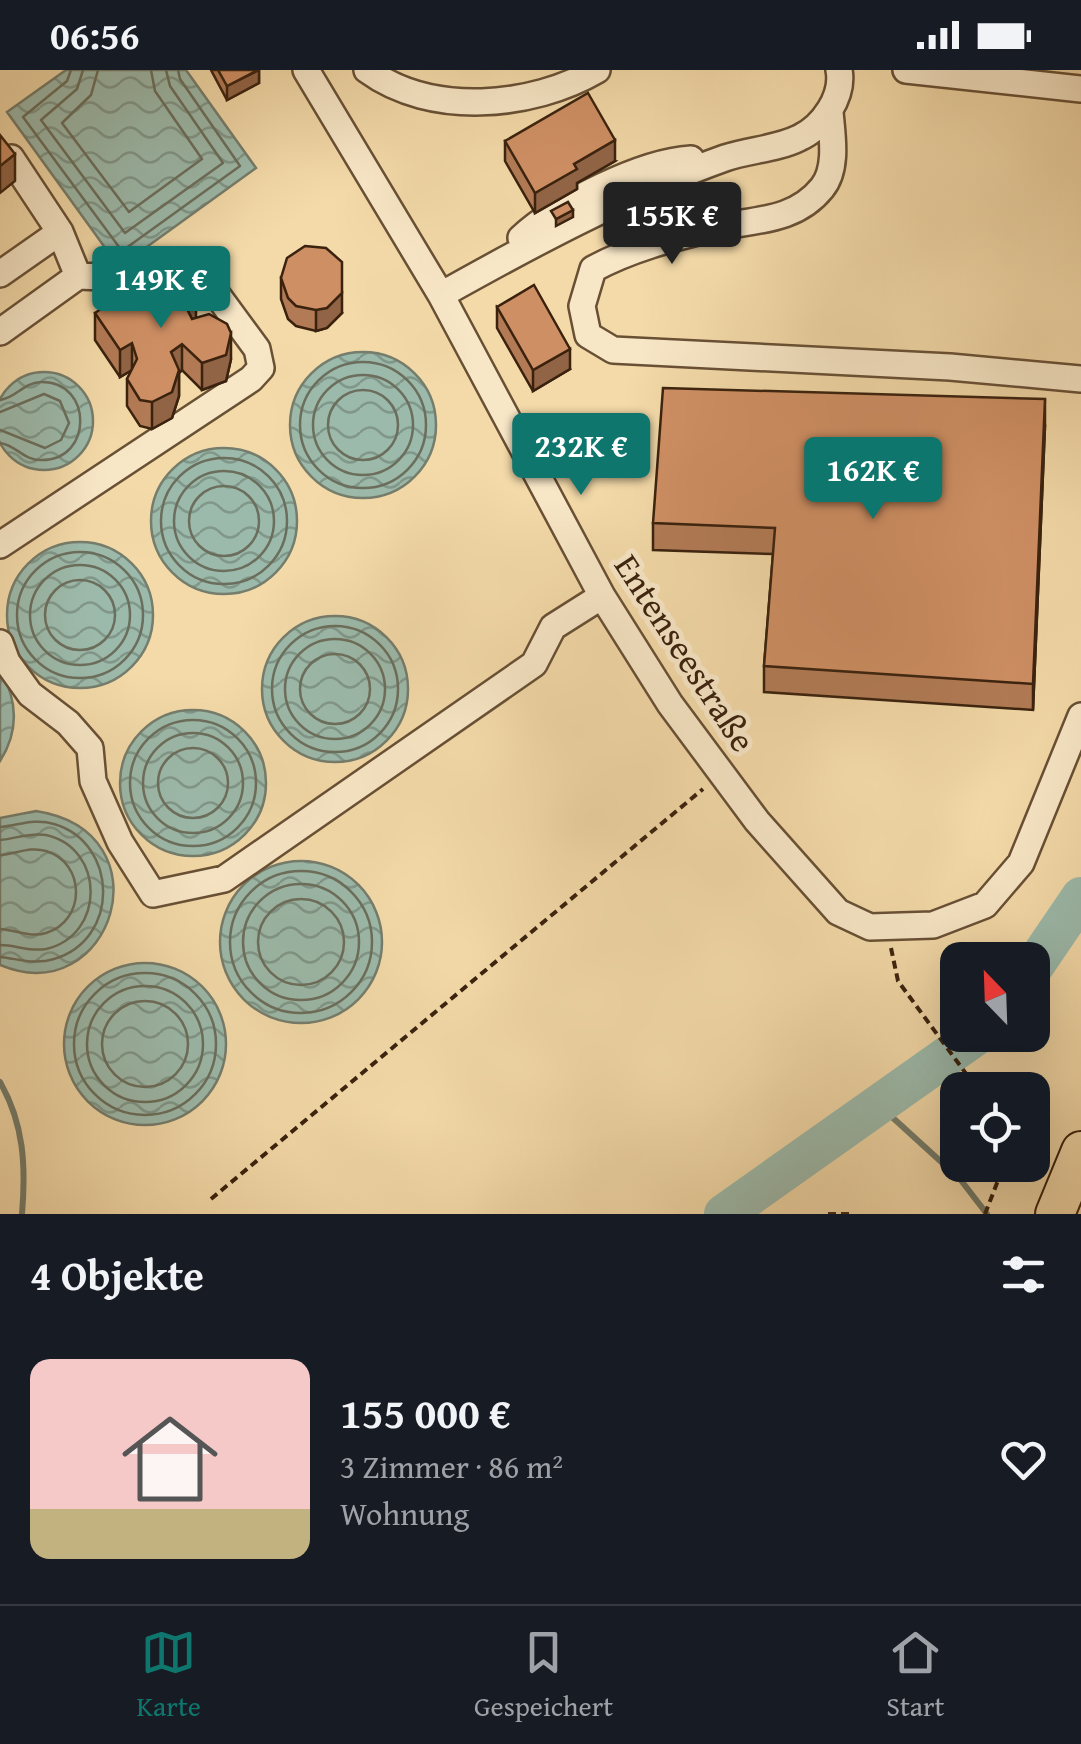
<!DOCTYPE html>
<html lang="de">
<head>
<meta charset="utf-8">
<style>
	body { margin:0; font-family:"Gentium Book Plus",serif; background:#20242c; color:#f1f3f6; height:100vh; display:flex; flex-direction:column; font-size:38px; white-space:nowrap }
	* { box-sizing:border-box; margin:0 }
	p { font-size:32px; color:#9ea1a6 }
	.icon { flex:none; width:55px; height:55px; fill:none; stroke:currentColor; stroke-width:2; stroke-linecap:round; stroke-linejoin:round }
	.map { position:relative; height:1144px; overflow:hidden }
	.drawer { display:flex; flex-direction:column; background:#171b24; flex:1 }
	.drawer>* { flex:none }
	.needle { width:65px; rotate:337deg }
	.tools { position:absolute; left:940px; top:872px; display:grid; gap:20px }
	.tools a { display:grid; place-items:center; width:110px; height:110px; border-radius:20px; background:#171b24; box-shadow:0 10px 40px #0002; font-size:50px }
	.price { position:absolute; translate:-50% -85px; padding:0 22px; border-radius:10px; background:#0f766e; color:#fff; font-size:32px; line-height:65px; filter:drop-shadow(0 2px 5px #0008) }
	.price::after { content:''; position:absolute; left:50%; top:60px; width:30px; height:22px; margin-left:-15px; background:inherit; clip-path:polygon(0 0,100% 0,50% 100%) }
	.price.on { background:#222; color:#fff }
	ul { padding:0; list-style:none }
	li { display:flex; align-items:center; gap:30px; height:250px; padding:0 30px }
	li span { display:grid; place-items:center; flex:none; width:280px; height:200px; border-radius:20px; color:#555 }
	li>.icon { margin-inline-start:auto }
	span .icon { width:120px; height:120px; fill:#fffc; stroke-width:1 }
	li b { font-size:42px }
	h2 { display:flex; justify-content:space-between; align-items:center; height:120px; padding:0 30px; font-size:42px }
	.status { display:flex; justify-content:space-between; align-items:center; height:70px; padding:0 50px; background:#171b24; direction:ltr }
	.status svg { height:28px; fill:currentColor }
	.dock { display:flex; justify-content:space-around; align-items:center; height:140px; border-top:2px solid #363941; background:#171b24; font-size:28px; color:#9ea1a6 }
	.dock a { display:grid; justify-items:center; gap:5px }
	.dock .on { color:#0f766e }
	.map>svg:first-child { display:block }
	.water { fill:url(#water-waves); stroke:#757d6c; stroke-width:2.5 }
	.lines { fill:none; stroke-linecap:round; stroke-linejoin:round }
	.shore { stroke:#6b6e5c; stroke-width:2.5 }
	.stream { stroke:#757d6c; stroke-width:6 }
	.river { stroke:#9cbaab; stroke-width:40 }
	.minor-casing { stroke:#685035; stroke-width:30 }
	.highway-casing { stroke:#3a220e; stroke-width:42 }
	.path { stroke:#3a220e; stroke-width:4; stroke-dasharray:8 5; stroke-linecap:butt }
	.minor { stroke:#f8e7c7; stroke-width:25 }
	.highway { stroke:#f4daa9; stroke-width:38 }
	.wall { fill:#b27b56; stroke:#3a220e; stroke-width:2.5 }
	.shaded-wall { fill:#916446; stroke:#3a220e; stroke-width:2.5 }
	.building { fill:#cf8f64; stroke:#3a220e; stroke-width:2.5 }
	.labels { text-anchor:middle; stroke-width:10; stroke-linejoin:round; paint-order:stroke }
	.street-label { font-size:35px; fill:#3a220e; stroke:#f8e7c7 }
</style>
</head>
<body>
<div class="status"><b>06:56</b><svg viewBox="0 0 49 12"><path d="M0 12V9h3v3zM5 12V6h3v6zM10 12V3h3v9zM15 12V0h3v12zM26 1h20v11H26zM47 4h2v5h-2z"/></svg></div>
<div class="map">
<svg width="1081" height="1144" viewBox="0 0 1081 1144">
	<defs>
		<pattern id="water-waves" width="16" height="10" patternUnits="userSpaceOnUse" patternTransform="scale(2.5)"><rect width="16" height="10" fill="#9cbaab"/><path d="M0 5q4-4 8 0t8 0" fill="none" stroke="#80978a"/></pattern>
	</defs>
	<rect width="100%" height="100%" fill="#f4daa9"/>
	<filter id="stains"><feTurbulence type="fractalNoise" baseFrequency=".002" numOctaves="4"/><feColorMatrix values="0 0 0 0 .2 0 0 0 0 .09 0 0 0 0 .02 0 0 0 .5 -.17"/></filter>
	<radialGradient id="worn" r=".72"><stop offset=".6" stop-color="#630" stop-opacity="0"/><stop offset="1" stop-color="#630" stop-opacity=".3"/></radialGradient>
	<path class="water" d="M66 0H186L256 98 119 197 7 42Z
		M290 355a73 73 0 1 1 146 0a73 73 0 1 1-146 0Z
		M-5 351a49 49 0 1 1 98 0a49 49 0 1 1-98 0Z
		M151 451a73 73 0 1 1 146 0a73 73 0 1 1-146 0Z
		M7 545a73 73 0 1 1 146 0a73 73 0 1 1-146 0Z
		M262 619a73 73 0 1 1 146 0a73 73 0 1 1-146 0Z
		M0 599C17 629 20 660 0 691Z
		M120 713a73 73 0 1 1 146 0a73 73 0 1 1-146 0Z
		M36 741C170 762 112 942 0 895V748Z
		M220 872a81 81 0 1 1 162 0a81 81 0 1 1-162 0Z
		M64 974a81 81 0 1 1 162 0a81 81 0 1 1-162 0Z"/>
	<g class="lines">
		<path class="shore" d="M71 0 67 11 23 47 122 181 240 96 180 9 178 0
			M83 0 77 19 41 50 125 163 223 93 170 16 166 0
			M98 0 91 25 62 53 129 142 202 89 155 21 151 0
			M300 355a63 63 0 1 1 126 0a63 63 0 1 1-126 0Z
			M313 355a50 50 0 1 1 100 0a50 50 0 1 1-100 0Z
			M328 355a35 35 0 1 1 70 0a35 35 0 1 1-70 0Z
			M0 330C16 328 24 312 42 312 93 312 93 390 42 390 24 391 16 375 0 373
			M0 342 44 324 60 331 69 353 61 370 45 378 0 360
			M161 451a63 63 0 1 1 126 0a63 63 0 1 1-126 0Z
			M174 451a50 50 0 1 1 100 0a50 50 0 1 1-100 0Z
			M189 451a35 35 0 1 1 70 0a35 35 0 1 1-70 0Z
			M17 545a63 63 0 1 1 126 0a63 63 0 1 1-126 0Z
			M30 545a50 50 0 1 1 100 0a50 50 0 1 1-100 0Z
			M45 545a35 35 0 1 1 70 0a35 35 0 1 1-70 0Z
			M272 619a63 63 0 1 1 126 0a63 63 0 1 1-126 0Z
			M285 619a50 50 0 1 1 100 0a50 50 0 1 1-100 0Z
			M300 619a35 35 0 1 1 70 0a35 35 0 1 1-70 0Z
			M130 713a63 63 0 1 1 126 0a63 63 0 1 1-126 0Z
			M143 713a50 50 0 1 1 100 0a50 50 0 1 1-100 0Z
			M158 713a35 35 0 1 1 70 0a35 35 0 1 1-70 0Z
			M0 757C19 755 35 748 54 754 119 773 120 870 54 889 35 895 19 889 0 887
			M0 770C16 769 29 762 46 765 105 778 106 865 46 879 30 882 16 875 0 875
			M0 785C16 784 30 776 46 781 86 793 86 851 46 863 30 868 16 860 0 859
			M230 872a71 71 0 1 1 142 0a71 71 0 1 1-142 0Z
			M243 872a58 58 0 1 1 116 0a58 58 0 1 1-116 0Z
			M258 872a43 43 0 1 1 86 0a43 43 0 1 1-86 0Z
			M74 974a71 71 0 1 1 142 0a71 71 0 1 1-142 0Z
			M87 974a58 58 0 1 1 116 0a58 58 0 1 1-116 0Z
			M102 974a43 43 0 1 1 86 0a43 43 0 1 1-86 0Z"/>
		<path class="stream" d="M0 1012C24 1054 26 1096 22 1144
			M881 1037 960 1109 987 1144"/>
		<path class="river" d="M1032 899 1081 827
			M724 1144 977 965"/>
		<g class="minor-casing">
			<path id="minor" d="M306 0 441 225 602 526 670 634 757 751 838 842 870 857 933 855 985 835 1021 793 1081 646
				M367 0C431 47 532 38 597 0
				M906 0 1081 19
				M830 42C832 65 838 99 822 118 793 154 749 149 710 159 669 169 630 179 593 199L582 236 588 265 613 280 950 297 1081 309
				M11 88 60 162 78 206
				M521 168C558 134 641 92 691 89
				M0 204 60 162
				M441 225C532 174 627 123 725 88 748 80 777 79 799 68 823 57 844 26 839 0
				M0 262 78 206 207 211 257 279 261 298 251 309 0 475
				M0 573 7 592 30 624 68 653 90 678 93 711 120 772 153 824 224 809 534 594 553 557 602 526"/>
		</g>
		<g class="highway-casing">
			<path id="highway" d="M1055 1144 1081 1081"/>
		</g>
		<path class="path" d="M891 878 898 911 978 1020
			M211 1129 703 719
			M828 1144H852
			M985 1144 1004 1095"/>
		<use href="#minor" class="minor"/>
		<use href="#highway" class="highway"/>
	</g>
	<path class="wall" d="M211 0H259V13L227 30Z
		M505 71 615 91 577 113V119L535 143 505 91Z
		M281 208 342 243 327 258 316 261 296 256 288 249 281 229Z
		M497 237 570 299 533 321 497 258Z
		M95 243 196 248 231 289 226 311 202 320 182 300 179 303V326L172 348 152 359 140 356 127 336V309L132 300 120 307 95 270Z
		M1045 356 1033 640 764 622V596L773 484 653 480V453Z"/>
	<path class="shaded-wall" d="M259 0V13L227 30V16Z
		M615 70V91L577 113V119L535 143V123L574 94Z
		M15 84V111L0 123V96Z
		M573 140V147L556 156V149Z
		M342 223V243L327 258 316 261V240Z
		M196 230V257L186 237Z
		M231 263V289L226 311 202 320V293Z
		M132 273V300L120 307V280Z
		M182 274V300L179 303V326L172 348 152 359V332L171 282Z
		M570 279V299L533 321V300Z
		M1045 329V356L1033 640V614Z"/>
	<path class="building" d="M218 0H258L227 16Z
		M588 23 615 70 574 94 577 99 535 123 505 71Z
		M0 65 15 84 0 96Z
		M568 132 573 140 556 149 551 141Z
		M305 176 326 178 342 192V223L327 238 316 240 296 236 288 228 281 208 287 188Z
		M169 192 196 230 186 237 192 249 209 244 227 254 231 263 226 285 202 293 182 274 171 282 179 300 172 322 152 332 140 330 127 309 137 289 132 273 120 280 95 243Z
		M534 215 570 279 533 300 497 237Z
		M663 318 1045 329 1033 614 764 596 775 458 653 453Z"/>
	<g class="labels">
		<g class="street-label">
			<text transform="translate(685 583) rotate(57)" y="12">Entenseestraße</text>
		</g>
	</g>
	<rect width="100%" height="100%" filter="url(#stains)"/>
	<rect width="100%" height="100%" fill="url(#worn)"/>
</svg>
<div class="tools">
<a><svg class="needle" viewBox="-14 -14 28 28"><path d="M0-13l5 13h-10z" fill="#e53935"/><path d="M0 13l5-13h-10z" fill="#9ea1a6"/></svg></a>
<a><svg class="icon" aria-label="locate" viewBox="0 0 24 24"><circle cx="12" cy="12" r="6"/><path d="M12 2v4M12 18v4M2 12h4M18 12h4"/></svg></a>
</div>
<b class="price on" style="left:672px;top:197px">155K €</b>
<b class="price" style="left:161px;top:261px">149K €</b>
<b class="price" style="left:581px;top:428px">232K €</b>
<b class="price" style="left:873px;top:452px">162K €</b>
</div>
<section class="drawer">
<h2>4 Objekte<svg class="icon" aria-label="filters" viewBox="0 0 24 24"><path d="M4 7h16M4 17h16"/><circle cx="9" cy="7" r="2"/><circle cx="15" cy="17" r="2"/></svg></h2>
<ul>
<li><span style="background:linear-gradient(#f6c9c9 75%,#c2b280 0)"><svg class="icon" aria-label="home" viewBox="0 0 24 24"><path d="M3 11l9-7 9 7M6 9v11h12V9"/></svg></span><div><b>155 000 €</b><p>3 Zimmer · 86 m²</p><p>Wohnung</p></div><svg class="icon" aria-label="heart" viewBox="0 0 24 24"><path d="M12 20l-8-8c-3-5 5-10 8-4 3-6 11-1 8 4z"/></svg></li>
</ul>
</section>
<nav class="dock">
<a class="on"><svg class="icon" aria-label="map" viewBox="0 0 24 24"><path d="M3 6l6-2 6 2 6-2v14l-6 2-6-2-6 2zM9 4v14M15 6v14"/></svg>Karte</a>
<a><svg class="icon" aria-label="saved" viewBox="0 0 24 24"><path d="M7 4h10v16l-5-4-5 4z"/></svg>Gespeichert</a>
<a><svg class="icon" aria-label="home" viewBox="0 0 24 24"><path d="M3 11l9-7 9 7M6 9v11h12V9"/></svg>Start</a>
</nav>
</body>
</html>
